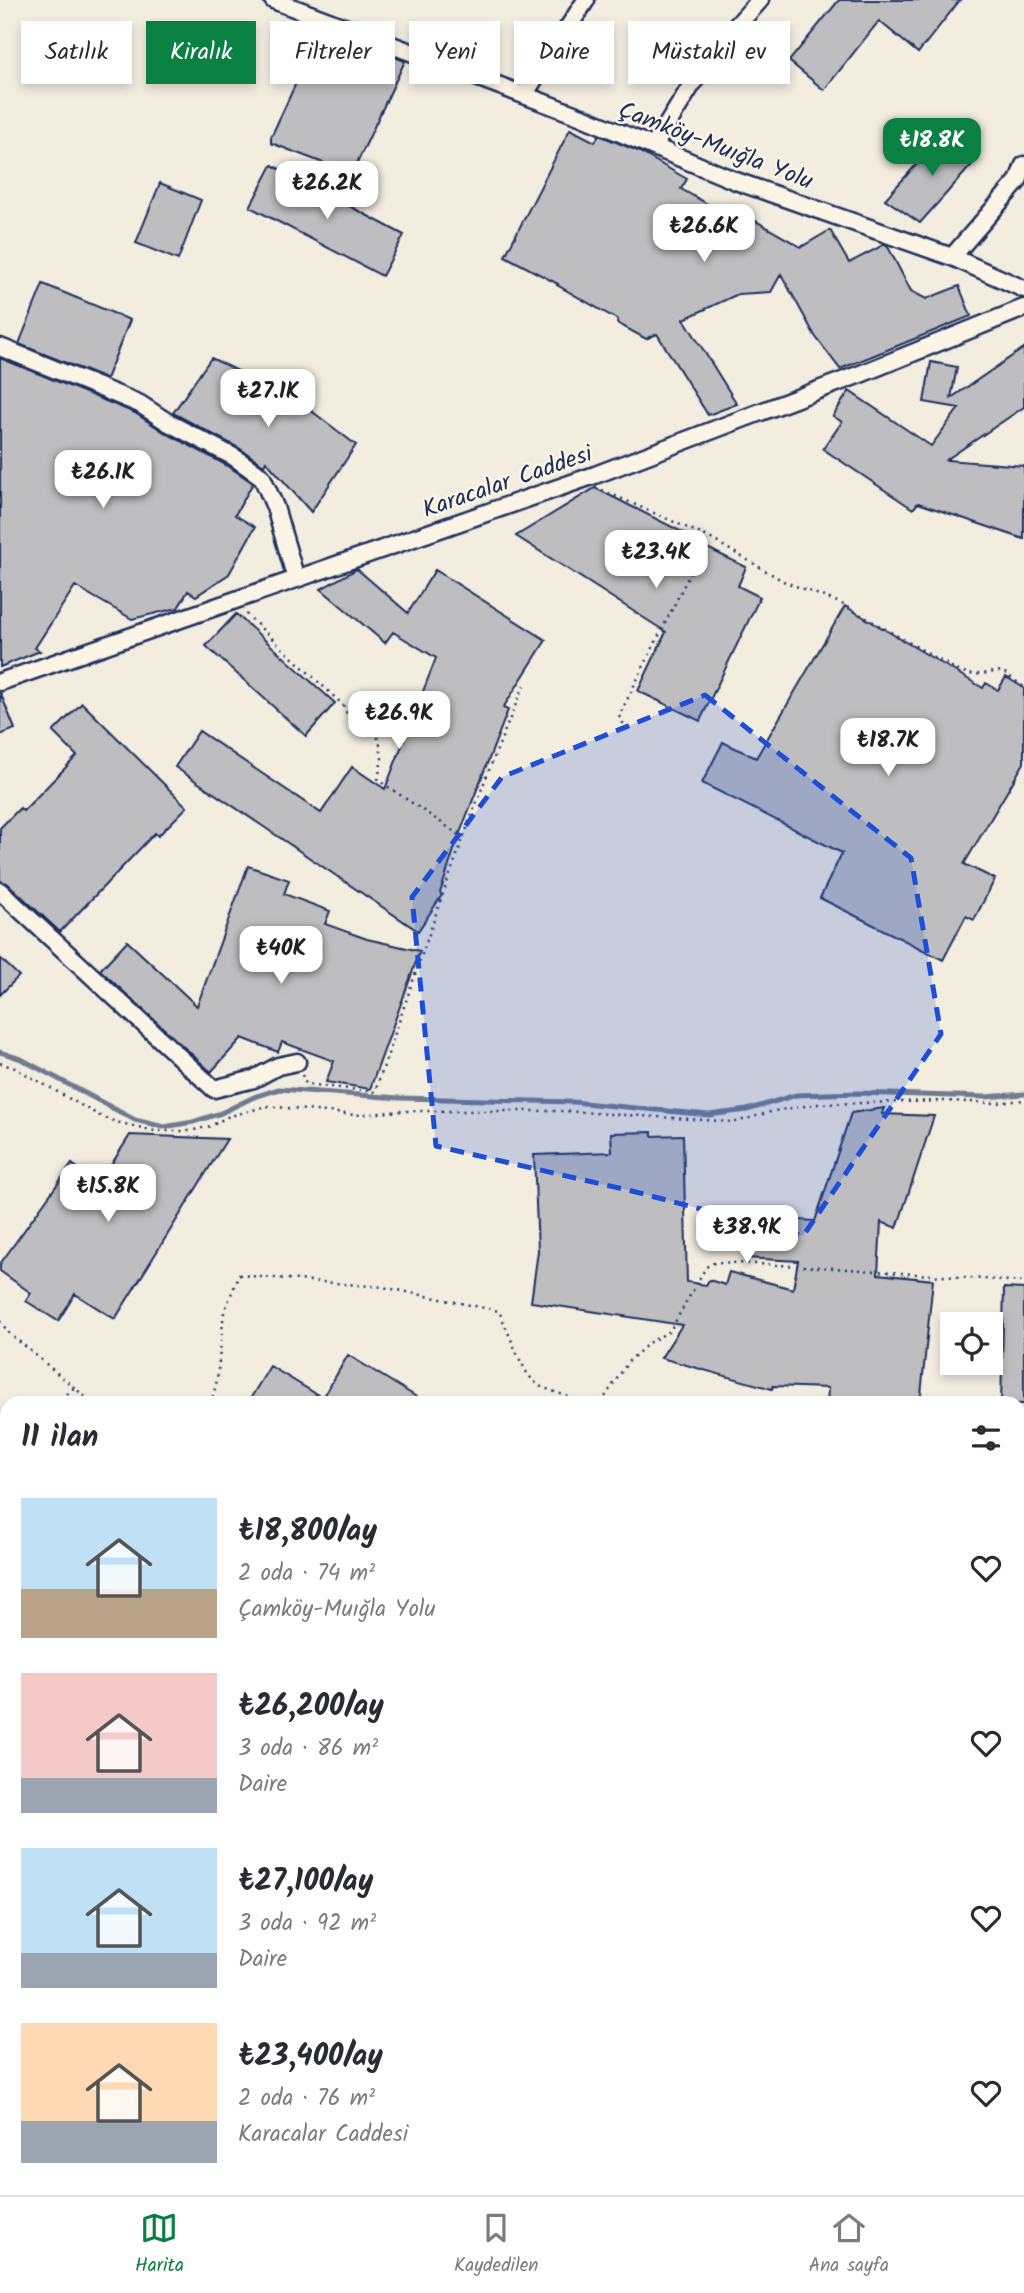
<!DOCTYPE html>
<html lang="tr">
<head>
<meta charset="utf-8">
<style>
	body { margin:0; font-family:Kalam,sans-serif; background:#f7f7f7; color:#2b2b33; height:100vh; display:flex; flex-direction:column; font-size:26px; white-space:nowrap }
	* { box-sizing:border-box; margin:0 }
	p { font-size:23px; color:#7c7c81 }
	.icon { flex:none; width:38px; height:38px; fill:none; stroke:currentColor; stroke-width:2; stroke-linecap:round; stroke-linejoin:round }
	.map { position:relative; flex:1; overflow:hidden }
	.drawer { position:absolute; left:0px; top:1396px; width:1026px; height:800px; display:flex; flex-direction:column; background:#fff; border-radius:21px 21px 0 0; box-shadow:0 4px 10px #0003 }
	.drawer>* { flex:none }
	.banner { position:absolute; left:21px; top:21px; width:984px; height:63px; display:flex; gap:14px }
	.fabs { position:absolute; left:940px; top:1312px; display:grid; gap:14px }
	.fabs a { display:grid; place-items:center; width:63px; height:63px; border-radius:0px; background:#fff; box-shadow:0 4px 10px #0003; font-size:35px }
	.price { position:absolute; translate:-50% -60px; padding:0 16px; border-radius:14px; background:#fff; color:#222; font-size:23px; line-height:46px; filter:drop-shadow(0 2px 4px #0008) }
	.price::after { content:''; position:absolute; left:50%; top:42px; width:21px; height:16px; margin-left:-10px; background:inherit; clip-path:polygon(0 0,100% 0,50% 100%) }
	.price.current { background:#0b8043; color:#fff }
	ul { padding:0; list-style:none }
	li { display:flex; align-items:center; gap:21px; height:175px; padding:0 21px }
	li span { display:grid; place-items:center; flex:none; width:196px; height:140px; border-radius:0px; color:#555 }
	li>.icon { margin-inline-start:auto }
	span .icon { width:84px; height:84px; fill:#fffc; stroke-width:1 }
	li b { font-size:30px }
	h2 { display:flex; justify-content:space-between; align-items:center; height:84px; padding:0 21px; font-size:30px }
	.pill { padding:0 24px; border-radius:0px; background:#fff; box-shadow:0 4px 10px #0003; font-size:24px; line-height:63px }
	.pill.current { background:#0b8043; color:#fff }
	.menu { display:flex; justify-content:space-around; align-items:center; height:98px; border-top:2px solid #e1e1e2; background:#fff; font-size:19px; color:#7c7c81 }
	.menu a { display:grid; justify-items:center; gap:4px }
	.menu .current { color:#0b8043 }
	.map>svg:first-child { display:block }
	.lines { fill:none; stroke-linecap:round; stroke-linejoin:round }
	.stream { stroke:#707a91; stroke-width:5 }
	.building { fill:#bebec0; stroke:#1b2f5e; stroke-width:2 }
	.minor-casing { stroke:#1b2f5e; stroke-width:21 }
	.path { stroke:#1b2f5e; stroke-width:2.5; stroke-dasharray:2 5; stroke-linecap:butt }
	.minor { stroke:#fcf5e5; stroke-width:16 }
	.marked { fill:#1d4ed8; fill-opacity:0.2; stroke:#1d4ed8; stroke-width:5; stroke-dasharray:14 9; stroke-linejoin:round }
	.labels { text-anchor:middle; stroke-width:5; stroke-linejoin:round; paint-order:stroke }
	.street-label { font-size:24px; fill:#1b2f5e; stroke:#fcf5e5 }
</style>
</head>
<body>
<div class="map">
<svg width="1024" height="2195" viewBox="0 0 1024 2195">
	<rect width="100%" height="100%" fill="#f3ede0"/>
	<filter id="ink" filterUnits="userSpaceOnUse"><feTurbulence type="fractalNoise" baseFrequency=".0143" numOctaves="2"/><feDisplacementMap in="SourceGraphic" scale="14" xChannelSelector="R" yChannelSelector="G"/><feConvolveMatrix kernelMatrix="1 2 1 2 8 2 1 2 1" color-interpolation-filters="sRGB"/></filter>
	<g filter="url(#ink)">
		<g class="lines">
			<path class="stream" d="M0 1052 21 1059 135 1120 164 1127 193 1122 221 1113 254 1097 279 1089 399 1098 573 1102 709 1115 747 1110 796 1095 858 1093 985 1097 1024 1094"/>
		</g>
		<path class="building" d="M839 0H960L918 53 879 21 824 90 789 61Z
			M321 29 405 61 352 174 271 143V137Z
			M570 129 595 142 599 135 638 151 687 179 681 189 736 220 740 212 801 247 830 230 849 263 885 244 887 245 911 291 926 299 959 286 971 316 840 369 815 336 781 274 771 292 738 294 684 319 737 404 708 415 657 334 646 339 617 323 618 320 557 285 558 284 505 256Z
			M947 131 977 159 920 223 885 199Z
			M272 165 404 235 382 276 250 207Z
			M160 183 201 200 178 260 136 243Z
			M43 284 130 320 106 379 19 344Z
			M1024 348V407L946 460 1024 466V539L918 503 913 509 823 449 842 422 833 416 849 391 931 446 959 408 924 402 931 362 957 367 951 398Z
			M0 358 135 413 164 432 228 466 253 483 235 515 255 527 229 574 196 596 188 591 178 608 132 619 75 586 35 648 40 651 0 667Z
			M211 358 296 399 356 445 311 512 266 461 264 465 239 448 173 413Z
			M595 488 698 540 697 543 746 567 738 586 760 597 700 721 638 691 666 632 516 536Z
			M357 569 408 613 435 570 546 640 503 708 508 710 458 838 440 893 442 895 418 931 175 767 199 731 321 813 352 767 385 789 436 658 393 632 385 643 321 589Z
			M845 606 983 688 986 683 998 690 1006 677 1024 688V763L964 864 995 879 974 920 966 916 943 960 820 898 842 853 702 783 723 742 756 758Z
			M236 614 335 703 306 736 206 646Z
			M0 692 15 729 0 735Z
			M82 703 187 807 158 836 155 833 60 932 7 883 0 881V828L20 808 23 811 77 756 53 732Z
			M248 866 289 880 284 894 330 911 325 924 367 939 420 951 370 1089 326 1082 334 1061 282 1042 278 1052 242 1038 211 1072 100 970 127 941 197 1006Z
			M0 958 19 976 0 995Z
			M884 1108 882 1114 934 1116 897 1228 881 1222 878 1274 933 1280 920 1404H827L828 1388 773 1386 772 1389 661 1358 682 1325 531 1302 538 1251 534 1155 612 1152 611 1133 652 1132V1136L683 1135 687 1282 706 1285 709 1280 725 1285 729 1272 793 1289 798 1261 746 1258 748 1217 815 1221 851 1113Z
			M130 1135 227 1139 115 1319 75 1294 58 1321 26 1301 31 1293 0 1271V1264L72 1164 99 1184Z
			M1004 1288 1024 1289V1404H1001Z
			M348 1355 428 1404H247L270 1366 323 1398Z"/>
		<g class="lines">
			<g class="minor-casing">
				<path id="minor" d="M273 0 582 117 736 181 952 257 1024 289
					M524 95 586 0
					M654 146 710 55 760 0
					M952 257 1018 181 1024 165
					M0 347 140 404 169 423 234 457 262 477 275 507 296 579
					M0 682 595 475 863 373 1024 308
					M0 891 214 1089 254 1079 278 1066 297 1062"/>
			</g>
			<path class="path" d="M602 490 708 537 785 582 840 603 959 671 974 675 1002 671 1024 687
				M246 614 343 705 350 720 365 727 379 739 382 758 378 780 464 838
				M627 730 619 716 708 537
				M0 1063 15 1068 100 1116 116 1122 155 1131H190L211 1126 227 1117 267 1106 356 1115 402 1111H563L736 1122 774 1111 817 1104 945 1101 996 1103 1024 1100
				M302 1075 306 1084 375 1092C422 955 467 816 525 683
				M0 1321 9 1333 94 1404
				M57 1404 74 1388
				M211 1404 217 1380 224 1312 239 1275 383 1287 499 1311 518 1356 528 1375 539 1386 585 1403 603 1400 628 1362 650 1342 670 1331 706 1267 716 1262 821 1267 1024 1282
				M0 1452 7 1446
				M0 1639 7 1644
				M0 1939 7 1932
				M118 2195 122 2189"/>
			<use href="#minor" class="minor"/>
		</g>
	</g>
	<path class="marked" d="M705 695 911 858 941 1034 803 1236 636 1192 436 1146 412 897 502 777Z"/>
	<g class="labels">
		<g class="street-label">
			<text transform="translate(716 145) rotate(21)" y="8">Çamköy-Muığla Yolu</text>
			<text transform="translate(507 481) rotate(-19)" y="8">Karacalar Caddesi</text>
		</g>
	</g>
</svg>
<div class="fabs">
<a><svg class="icon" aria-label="locate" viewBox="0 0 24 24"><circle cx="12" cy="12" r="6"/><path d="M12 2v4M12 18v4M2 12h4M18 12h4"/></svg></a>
</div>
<b class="price current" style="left:932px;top:178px">₺18.8K</b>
<b class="price" style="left:327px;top:221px">₺26.2K</b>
<b class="price" style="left:704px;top:264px">₺26.6K</b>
<b class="price" style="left:268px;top:429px">₺27.1K</b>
<b class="price" style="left:103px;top:510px">₺26.1K</b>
<b class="price" style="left:656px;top:590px">₺23.4K</b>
<b class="price" style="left:399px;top:751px">₺26.9K</b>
<b class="price" style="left:888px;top:778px">₺18.7K</b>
<b class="price" style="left:281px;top:986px">₺40K</b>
<b class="price" style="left:108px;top:1224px">₺15.8K</b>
<b class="price" style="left:747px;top:1265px">₺38.9K</b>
<div class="banner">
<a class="pill">Satılık</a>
<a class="pill current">Kiralık</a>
<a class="pill">Filtreler</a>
<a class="pill">Yeni</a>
<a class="pill">Daire</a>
<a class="pill">Müstakil ev</a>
</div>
<section class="drawer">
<h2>11 ilan<svg class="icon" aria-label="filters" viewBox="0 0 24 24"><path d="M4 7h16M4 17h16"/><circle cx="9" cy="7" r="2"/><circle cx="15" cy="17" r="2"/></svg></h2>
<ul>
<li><span style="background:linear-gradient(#bfe0f5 65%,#b9a48a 0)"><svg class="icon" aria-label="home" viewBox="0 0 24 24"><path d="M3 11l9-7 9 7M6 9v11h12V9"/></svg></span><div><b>₺18,800/ay</b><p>2 oda · 74 m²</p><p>Çamköy-Muığla Yolu</p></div><svg class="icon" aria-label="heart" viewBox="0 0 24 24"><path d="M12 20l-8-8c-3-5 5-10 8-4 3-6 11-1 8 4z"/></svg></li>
<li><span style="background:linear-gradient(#f6c9c9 75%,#9aa5b1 0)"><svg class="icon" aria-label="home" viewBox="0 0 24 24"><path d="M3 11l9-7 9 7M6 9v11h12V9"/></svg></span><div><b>₺26,200/ay</b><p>3 oda · 86 m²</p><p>Daire</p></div><svg class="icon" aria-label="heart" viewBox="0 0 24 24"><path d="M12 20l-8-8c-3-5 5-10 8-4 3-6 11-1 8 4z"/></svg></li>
<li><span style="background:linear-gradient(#bfe0f5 75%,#9aa5b1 0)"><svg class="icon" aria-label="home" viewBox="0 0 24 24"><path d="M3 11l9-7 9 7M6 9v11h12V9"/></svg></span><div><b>₺27,100/ay</b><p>3 oda · 92 m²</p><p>Daire</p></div><svg class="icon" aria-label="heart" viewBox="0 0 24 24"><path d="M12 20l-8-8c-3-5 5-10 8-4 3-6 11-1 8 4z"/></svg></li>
<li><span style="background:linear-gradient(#ffd9b3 70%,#9aa5b1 0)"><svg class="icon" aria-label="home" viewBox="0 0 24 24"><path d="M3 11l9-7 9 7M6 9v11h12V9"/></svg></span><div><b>₺23,400/ay</b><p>2 oda · 76 m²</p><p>Karacalar Caddesi</p></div><svg class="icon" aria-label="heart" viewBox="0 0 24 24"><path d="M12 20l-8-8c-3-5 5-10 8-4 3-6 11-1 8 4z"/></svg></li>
</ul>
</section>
</div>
<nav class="menu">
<a class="current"><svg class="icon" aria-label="map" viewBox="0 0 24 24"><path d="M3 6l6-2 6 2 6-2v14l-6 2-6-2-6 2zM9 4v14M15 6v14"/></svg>Harita</a>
<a><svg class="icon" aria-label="saved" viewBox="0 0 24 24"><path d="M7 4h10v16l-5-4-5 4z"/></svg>Kaydedilen</a>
<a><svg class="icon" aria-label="home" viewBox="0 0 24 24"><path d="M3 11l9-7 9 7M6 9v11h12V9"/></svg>Ana sayfa</a>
</nav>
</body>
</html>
